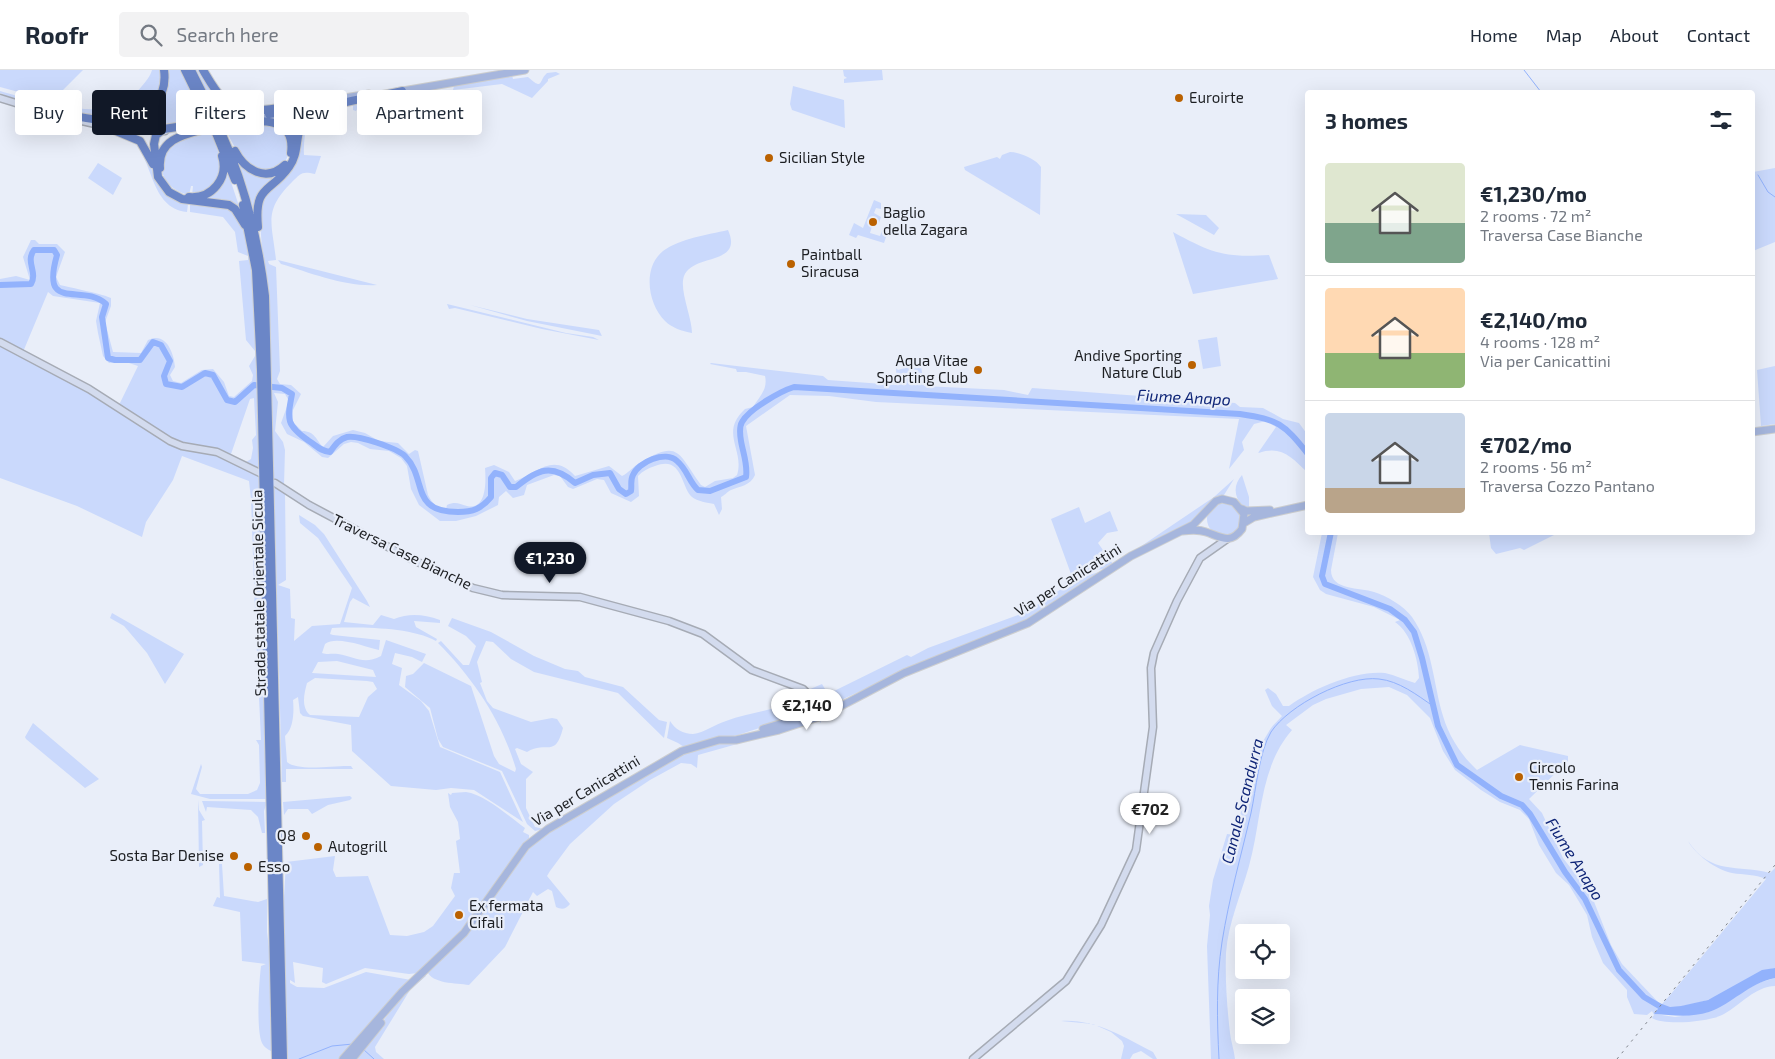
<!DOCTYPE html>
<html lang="en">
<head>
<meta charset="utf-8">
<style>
	body { margin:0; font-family:"Exo 2",sans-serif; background:#f2f2f3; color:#1f2937; height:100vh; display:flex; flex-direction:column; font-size:19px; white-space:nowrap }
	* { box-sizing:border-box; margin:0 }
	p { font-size:16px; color:#747a83 }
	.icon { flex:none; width:28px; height:28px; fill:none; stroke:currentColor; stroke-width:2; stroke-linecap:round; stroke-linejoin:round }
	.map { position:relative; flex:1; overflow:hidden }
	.drawer { position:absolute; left:1305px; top:20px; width:450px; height:445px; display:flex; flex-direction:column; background:#fff; border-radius:5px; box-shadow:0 5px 20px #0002 }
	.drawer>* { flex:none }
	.banner { position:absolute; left:15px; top:20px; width:475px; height:45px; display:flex; gap:10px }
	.tools { position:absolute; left:1235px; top:854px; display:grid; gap:10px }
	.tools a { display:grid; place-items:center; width:55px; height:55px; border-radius:5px; background:#fff; box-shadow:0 5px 20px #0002; font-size:25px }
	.price { position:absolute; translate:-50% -42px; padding:0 11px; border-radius:18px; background:#fff; color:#222; font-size:16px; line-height:32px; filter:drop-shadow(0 1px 2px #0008) }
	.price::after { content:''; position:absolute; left:50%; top:30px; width:15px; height:11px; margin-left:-8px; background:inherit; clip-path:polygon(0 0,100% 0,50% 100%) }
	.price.selected { background:#111827; color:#fff }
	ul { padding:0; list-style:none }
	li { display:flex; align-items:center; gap:15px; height:125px; padding:0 20px }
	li+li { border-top:1px solid #e0e1e3 }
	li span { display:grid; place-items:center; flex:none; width:140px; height:100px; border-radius:5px; color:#555 }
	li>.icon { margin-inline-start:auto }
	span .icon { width:60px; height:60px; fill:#fffc; stroke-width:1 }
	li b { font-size:21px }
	h2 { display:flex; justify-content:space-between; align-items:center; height:60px; padding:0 20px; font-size:21px }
	.chip { padding:0 18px; border-radius:5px; background:#fff; box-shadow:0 5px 20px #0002; font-size:18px; line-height:45px }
	.chip.selected { background:#111827; color:#fff }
	header { display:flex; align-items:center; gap:30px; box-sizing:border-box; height:70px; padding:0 25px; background:#fff; border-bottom:1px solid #e0e1e3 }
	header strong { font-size:24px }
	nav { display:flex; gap:28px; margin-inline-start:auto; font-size:18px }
	.search { width:350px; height:45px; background:#f2f2f3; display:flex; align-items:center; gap:12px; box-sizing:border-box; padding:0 18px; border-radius:5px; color:#747a83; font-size:19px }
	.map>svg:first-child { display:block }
	.green { fill:#cad9fc; fill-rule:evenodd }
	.water { fill:#92b2fc }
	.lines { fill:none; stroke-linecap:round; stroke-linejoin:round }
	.stream { stroke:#92b2fc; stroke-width:1 }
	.river { stroke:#92b2fc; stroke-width:6 }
	.secondary-casing { stroke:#a6abb5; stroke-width:9 }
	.primary-casing { stroke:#cdcecf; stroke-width:9 }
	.highway-casing { stroke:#cdcecf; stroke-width:10 }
	.secondary { stroke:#d3dbee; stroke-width:6 }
	.primary { stroke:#a6b6dd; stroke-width:7 }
	.highway { stroke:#6b86c7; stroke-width:8 }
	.rail { stroke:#80848b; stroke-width:1; stroke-dasharray:2.5 5; stroke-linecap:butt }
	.highway-bridge-casing { stroke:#cdcecf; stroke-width:10; stroke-linecap:butt }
	.highway-bridge { stroke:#6b86c7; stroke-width:8 }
	.poi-dot { fill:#ba6100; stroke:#e9eef9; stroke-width:2 }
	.labels { text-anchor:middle; stroke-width:4.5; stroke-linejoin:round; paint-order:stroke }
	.poi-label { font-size:15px; fill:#1d1f23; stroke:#e9eef9; text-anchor:start }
	.street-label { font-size:15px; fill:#1d1f23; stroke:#e9eef9 }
	.water-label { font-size:16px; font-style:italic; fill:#0f2577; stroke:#e9eef9 }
</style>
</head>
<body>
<header>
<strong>Roofr</strong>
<div class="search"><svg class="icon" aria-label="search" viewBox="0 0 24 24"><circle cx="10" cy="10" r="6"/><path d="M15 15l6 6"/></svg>Search here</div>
<nav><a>Home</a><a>Map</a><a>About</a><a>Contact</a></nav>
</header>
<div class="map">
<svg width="1775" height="989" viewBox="0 0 1775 989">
	<rect width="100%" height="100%" fill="#e9eef9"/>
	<path class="green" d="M0 0H83L52 31 0 17Z
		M152 0H162C163 62 99 47 59 39 43 36 25 35 10 28 6 26 4 24 0 23V21C27 29 97 48 122 35 130 30 136 23 142 16 146 11 150 7 152 0Z
		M167 0H180L205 50 219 47 194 0H202L217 26 246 43 190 53 125 54C161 41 155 34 167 0Z
		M843 0H882L883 10 844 13V9L847 8 844 6Z
		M556 2 560 4 548 9V11L532 28 502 14 453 20 454 16 512 5 513 9 528 7C544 21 538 11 547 3Z
		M793 16 844 30 845 58 792 40 790 34Z
		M361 32 356 41 353 40V35C315 44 304 41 304 85L321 86 315 104C302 101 301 103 292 112 263 141 272 152 276 190L268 191 269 194 276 197 280 301 277 309 280 314 291 315 301 324 293 340V352L302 361C315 361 316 370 323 377L333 366 353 360 365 363 379 371 398 373 409 384 415 380 418 381 428 425C432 433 437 438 446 439L447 435C456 431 459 434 467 436 487 441 486 410 485 398L494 395 509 402 515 411C538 403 553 382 575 406L609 396 622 406C629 403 633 396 641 392 680 369 678 384 701 415L705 417 715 411 733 408 737 405C745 380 719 363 745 339L753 337C760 326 768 319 765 306L746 302H737L736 299 710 294 711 293 823 306 828 310 897 315 896 298 898 300 918 294 921 296 924 316 1004 320 1028 325 1032 318 1235 333 1240 337 1263 338 1283 349 1299 353 1307 364V402C1291 387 1282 375 1258 383L1276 357 1266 351 1254 354 1242 372 1244 380 1229 399 1239 349 876 332 829 326 790 325 746 356 755 405C750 416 740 416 731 420 727 422 724 426 721 427L722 439 719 445 714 434C708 433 697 431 692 427 681 418 683 385 655 396 648 398 643 401 638 406L639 426 631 432 611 423 604 410 597 409 573 419 568 417 560 406 554 405 527 415 524 425 513 428 506 421 499 427 498 435 476 446 456 451H440L419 435 411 419 407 396 401 388 389 381 370 379 358 373 351 372 344 374 328 388 322 387 304 372 287 364 281 353 289 331 285 324 274 323 278 332 275 361 283 372 285 380 284 415 273 408 266 371H259V400L246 392 251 389 253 378 252 370 256 365 254 328 250 329 231 384C213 377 192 378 175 370 155 362 137 347 119 335L138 296 126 292 109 293 103 286 98 263 96 251 100 233 53 226 48 222 23 282 0 269V209L16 206 30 210 23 187 31 170H35L39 174H57L65 182 56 207 60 215C69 217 106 225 111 228V236L105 252 113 282 141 283 148 270C166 261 174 283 175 297L170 305 173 311 181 313 202 300 213 299 224 312 229 326 234 327 252 311 253 305 249 296 255 286V281L246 270 239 191 248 190V186L238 182 235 162 223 147 190 142V134H188L187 142C149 138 154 88 131 69 147 75 148 93 155 106 158 112 163 117 167 123L230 138 244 158 251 192 257 300H270C274 244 259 188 260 132L286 103 301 61 308 49 322 41Z
		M254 52 281 58C290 71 293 86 280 97L259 102 238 83 226 61 212 64 219 84 221 105 210 119 192 126 193 116H191L189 125C177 122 165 115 162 101 160 91 166 76 175 70 192 61 234 55 254 52Z
		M1010 82C1020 82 1036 89 1041 97L1040 145 965 100 964 97 997 87 1000 89 1002 85Z
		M238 92 252 103 283 101 267 114 255 145Z
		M98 93 122 108 113 125 88 108Z
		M226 97 242 145 236 138 198 130 211 122Z
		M1775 98V172L1753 181V102Z
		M874 130 881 133V139L876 138 874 143 881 147 879 153H873L870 163 880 166 883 158 888 161 884 173 858 165 856 168 849 165 854 153 863 158Z
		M1176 144 1206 145 1219 158 1214 165Z
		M728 160C744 196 693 183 684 206 679 220 692 247 692 263 682 261 672 258 665 251 648 234 642 198 663 181 681 168 707 165 728 160Z
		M1173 162C1212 183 1224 188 1269 185L1278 209 1193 224Z
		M278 190 377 215C345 217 311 203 281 194Z
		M447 234 566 263 593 267 599 270 542 259 455 238 449 239Z
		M470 235 527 249 599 260 602 266 527 251Z
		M1217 267 1221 296 1203 299 1198 270Z
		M0 274 89 321 158 365 222 386 259 405 266 729H210L191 724 201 694 202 697 196 719 200 724H248L257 720 260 713 259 675 256 670H261L254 519H259V515L254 514 251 429 249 411 182 386 173 410 146 452 142 467 77 436 0 408Z
		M1775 296V354L1761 356 1757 300Z
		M1242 405 1249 427V439L1242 436C1234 426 1233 415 1242 405Z
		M1234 409 1224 425 1209 433 1189 455 1131 483 1214 427Z
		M274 415 285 422 286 510 278 515 290 519 291 548 295 549 294 571 312 556 340 554 352 518 318 468 300 453 299 445 315 455 324 464 367 531 370 537 353 528 350 532 344 552 373 555 381 545 394 549C409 543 423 544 440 550V553L414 551 416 557 437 569 436 571C411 557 360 557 332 558L330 564 333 565 380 570 379 580C366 577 336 565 325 574L322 583C328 585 332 583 338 584 355 587 364 595 381 586L386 570 426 584 422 592 412 587 395 583 392 594 402 598 399 615 421 631 429 641 440 677 500 702 523 752 474 720 451 718 436 720 391 716 352 681 351 655 303 646 300 643 298 627 293 630C294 640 294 659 285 666L287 692C298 702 336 695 351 696L353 699H286V712H282ZM337 591 373 600 376 607 312 603 318 592ZM315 608 367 611 373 612 377 619 368 627 359 647 310 645C301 637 304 624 307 613Z
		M1207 449a17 17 0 1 1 34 0a17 17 0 1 1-34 0Z
		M1079 437 1085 453 1110 441 1118 461 1107 463 1098 473 1113 494 1105 499 1073 502 1071 504 1051 449Z
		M1322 463H1338L1331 500C1331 521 1360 517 1374 522 1387 526 1404 536 1412 547 1433 577 1433 613 1443 646 1449 667 1462 686 1477 700L1520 675 1568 686V691L1529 729 1542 743 1563 788 1591 824 1611 875 1622 894 1658 932 1662 934 1671 924 1766 809C1755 804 1744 805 1732 803 1716 800 1695 784 1688 771 1711 806 1738 794 1770 803L1775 798V898C1752 902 1736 918 1715 927 1696 936 1674 935 1655 944L1675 947 1709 942 1758 913 1775 908V916C1754 917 1742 934 1724 944 1711 952 1664 956 1652 948L1654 945 1652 941 1647 945 1634 944 1627 927V920L1603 893 1592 867 1587 845 1569 815 1556 803 1539 775 1529 749 1520 740 1500 732 1481 720 1455 700 1443 681 1430 648 1407 625 1389 617 1361 619 1326 629 1313 635 1286 655 1292 660C1259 698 1262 750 1249 796 1241 825 1228 853 1226 883 1225 909 1227 937 1230 963 1231 972 1234 980 1235 989H1211L1207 876 1210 845 1209 836 1213 810 1227 764 1236 765C1244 731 1248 693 1268 663 1272 655 1278 651 1282 646L1272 636 1265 620 1268 618 1276 624 1283 636H1289C1312 619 1355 600 1385 603 1395 605 1405 610 1415 613L1419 608C1418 589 1411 563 1395 552L1400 550 1374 537 1326 524 1320 520 1313 507Z
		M1489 463V462L1558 463 1524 480 1520 478 1496 484 1491 478Z
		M1099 502 1102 503 1033 548 888 608 820 640 817 639 808 620 822 614 828 624 907 585 911 587 928 578 1026 542 1066 516 1065 512Z
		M112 543 184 584 165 614 147 583 124 556 110 548Z
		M452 548 491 562 534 586 565 599 578 601 585 607 623 617 659 650 667 652 664 668 618 623 534 602 511 589 493 572 486 571 477 592 482 612 480 613 487 631 493 638 531 652 552 648 557 649 563 658C555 689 547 670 527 682L517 678 515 679 521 694 533 702 526 709V738L535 757 544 759 535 761 527 754 502 701 443 677 438 669 430 638 405 617 406 606 413 604 424 593 471 616 494 686 499 694 515 702 516 699C502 651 473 608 438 573L441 571 463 595H469L476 576 466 566 448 556Z
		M807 626 811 641 738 665 684 677 678 673 667 668 670 651C675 659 683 664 693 664 704 663 715 654 726 651 753 641 782 640 807 626Z
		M821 650V653L819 651 698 685 697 698 691 694 681 693 650 710 614 734 570 774 550 801 547 806 570 834C566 839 562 840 556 837L552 821 548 819 537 826 533 822 505 877 469 915C456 913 432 914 427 901L529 778 546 764 681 684 700 677Z
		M33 653 99 709 85 718 26 669 25 667Z
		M466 722C484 724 510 747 525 758L523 762 529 765V769L518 780 471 850 466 853V857L418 903 409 904 365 898 326 914 322 912 323 898 293 892 295 913 290 910V913L297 917 324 918 366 902 411 910 401 919 367 973 400 928 423 905 426 906 410 920 375 977 376 982 384 989H271V981C267 979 264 977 262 973 256 960 259 912 261 896L266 894 242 891 240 842 213 836 217 827 220 828 219 794H222L224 826 258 832 267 829V862L280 968H286L284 828 286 792 335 786 333 800 336 807 368 806 390 865 407 866 424 862 433 856 455 826 451 818 454 803H460L456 771 460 769 458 752 450 737 448 723 451 725 452 723Z
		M350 726 352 728 350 730 328 735 312 744 308 739H288L284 745 283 732Z
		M198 730 199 740 205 750 202 751 203 795 199 797Z
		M202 731 267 732 264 741 265 763H262L258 747 251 740 207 737 206 742Z
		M1061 951C1096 949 1123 967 1153 982L1157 989H1153L1141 981 1133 984 1130 989H1121L1124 976 1122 971 1111 962 1093 954Z"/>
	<path class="water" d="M1775 898V908C1747 914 1734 933 1709 942 1690 948 1672 945 1654 944L1662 934 1670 937 1681 936 1708 930 1762 900Z"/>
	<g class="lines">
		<path class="stream" d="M1524 0 1541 22
			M1758 105 1768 122 1775 127
			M363 979 374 989
			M299 989 332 976 353 974
			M1219 989C1217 950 1216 911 1222 872 1229 828 1241 786 1251 743 1256 720 1259 682 1271 662 1289 635 1347 605 1379 609 1399 611 1417 625 1433 636"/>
		<path class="river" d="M0 215 31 214C38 202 25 192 34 180H54L57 185C40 244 82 212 106 234L102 247 108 288 115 290H140L153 272 161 275 170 291 164 306 166 314 182 317 205 303 213 305 227 330 235 332 254 315 282 318 292 324C287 350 286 355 309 371 317 376 320 381 330 382 335 375 339 369 347 367 358 365 397 378 405 386 428 409 409 442 458 442 473 442 481 439 491 427V408L495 403 502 405 510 417H516C538 399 552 393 575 413L593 405 610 403 619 419 626 424 631 421C632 415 630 410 633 405 638 392 666 380 677 391 687 399 689 412 698 420L710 421 746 407C748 395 743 383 741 371 740 365 739 357 742 352 749 339 781 321 794 317L1240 344C1279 350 1283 353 1308 384
			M1331 462 1322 506 1325 514 1390 539 1405 550 1414 562 1422 588 1438 656 1457 695 1501 726 1522 735 1530 744 1565 802 1585 829 1619 900 1644 927 1666 940"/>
		<g class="secondary-casing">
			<path id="secondary" d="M0 28 32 38
				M51 44 104 56 165 61
				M0 272 89 319 170 371 182 376 217 382 260 403
				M275 413 309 435 407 487 473 518 502 525 580 527 669 551 703 564 752 600 803 619 811 627 815 643
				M973 989 1066 911 1101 855 1136 780 1153 657 1151 598 1154 583 1177 531 1200 488 1227 469"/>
		</g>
		<g class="primary-casing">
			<path id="primary" d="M397 22 525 0
				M320 32 369 24
				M234 48 258 44
				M252 49 327 35
				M1752 362 1775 359
				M1242 439 1246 441 1270 440
				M1244 453 1254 447 1308 435
				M763 659 823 641 840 633
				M343 989 402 922 464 863 526 776 548 759 682 681 719 670H736L779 660 822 646 904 603 1028 553 1131 486 1193 455 1216 431 1222 429 1234 432 1244 444 1242 459C1230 475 1221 467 1206 462 1198 459 1190 460 1182 461
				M352 989 381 953"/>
		</g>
		<g class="highway-casing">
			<path id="highway" d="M185 0 209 49
				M191 0 215 48
				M203 0C209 10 215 21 223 29 244 49 280 37 306 34
				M29 35C64 43 126 65 154 35 163 25 166 14 164 0
				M269 44 278 42 291 50 296 68
				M220 51 241 49
				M237 52C262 50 296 47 291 83
				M196 54 164 59 156 65 154 74 158 107 169 122 182 129 229 135 235 139 245 155
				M104 56 140 71 153 94
				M221 62C245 115 258 168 265 226L283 989
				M216 63 235 110
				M235 81C245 100 266 113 285 95
				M160 98C157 65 193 63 216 56
				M189 127C212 129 229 108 222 86
				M243 135 256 200 261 300 276 989
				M258 157C254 114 270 124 289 97 299 84 295 67 302 53 313 33 379 27 402 21"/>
		</g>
		<use href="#secondary" class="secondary"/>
		<use href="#primary" class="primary"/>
		<use href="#highway" class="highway"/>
		<path class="rail" d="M1617 989 1775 795"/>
		<g class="highway-bridge-casing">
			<path id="highway-bridge" d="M217 48 225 61
				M209 49 216 63"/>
		</g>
		<use href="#highway-bridge" class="highway-bridge"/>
	</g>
	<g class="poi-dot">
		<circle cx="1179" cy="28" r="5"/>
		<circle cx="769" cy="88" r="5"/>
		<circle cx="873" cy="152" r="5"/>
		<circle cx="791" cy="194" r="5"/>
		<circle cx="1192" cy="295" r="5"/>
		<circle cx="978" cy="300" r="5"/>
		<circle cx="1519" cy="707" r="5"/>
		<circle cx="306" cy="766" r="5"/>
		<circle cx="318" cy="777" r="5"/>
		<circle cx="234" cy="786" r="5"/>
		<circle cx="248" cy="797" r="5"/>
		<circle cx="459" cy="845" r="5"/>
	</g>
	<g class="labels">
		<g class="poi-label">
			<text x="1189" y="33">Euroirte</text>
			<text x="779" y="93">Sicilian Style</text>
			<text x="883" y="148">Baglio<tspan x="883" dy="17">della Zagara</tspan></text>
			<text x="801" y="190">Paintball<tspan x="801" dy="17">Siracusa</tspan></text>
			<text x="1182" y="291" text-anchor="end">Andive Sporting<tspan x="1182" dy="17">Nature Club</tspan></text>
			<text x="968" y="296" text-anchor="end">Aqua Vitae<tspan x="968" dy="17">Sporting Club</tspan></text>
			<text x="1529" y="703">Circolo<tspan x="1529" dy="17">Tennis Farina</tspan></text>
			<text x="296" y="771" text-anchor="end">Q8</text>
			<text x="328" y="782">Autogrill</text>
			<text x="224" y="791" text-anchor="end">Sosta Bar Denise</text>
			<text x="258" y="802">Esso</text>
			<text x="469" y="841">Ex fermata<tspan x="469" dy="17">Cifali</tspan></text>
		</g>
		<g class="street-label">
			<text transform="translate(402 482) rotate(26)" y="5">Traversa Case Bianche</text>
			<text transform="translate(1068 510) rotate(-32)" y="5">Via per Canicattini</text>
			<text transform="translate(259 523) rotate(-91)" y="5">Strada statale Orientale Sicula</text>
			<text transform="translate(586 721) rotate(-31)" y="5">Via per Canicattini</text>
		</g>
		<g class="water-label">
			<text transform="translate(1184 327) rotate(3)" y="6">Fiume Anapo</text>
			<text transform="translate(1242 731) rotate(-76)" y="6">Canale Scandurra</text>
			<text transform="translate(1575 789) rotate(58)" y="6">Fiume Anapo</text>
		</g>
	</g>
</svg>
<div class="tools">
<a><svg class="icon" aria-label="locate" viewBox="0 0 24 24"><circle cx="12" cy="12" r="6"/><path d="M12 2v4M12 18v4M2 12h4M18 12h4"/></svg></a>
<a><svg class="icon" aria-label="layers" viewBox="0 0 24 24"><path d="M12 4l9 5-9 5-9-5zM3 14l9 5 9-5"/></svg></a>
</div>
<b class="price selected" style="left:550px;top:514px">€1,230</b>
<b class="price" style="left:807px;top:661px">€2,140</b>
<b class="price" style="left:1150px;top:765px">€702</b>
<div class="banner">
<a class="chip">Buy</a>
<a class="chip selected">Rent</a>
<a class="chip">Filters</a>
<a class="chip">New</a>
<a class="chip">Apartment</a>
</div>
<section class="drawer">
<h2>3 homes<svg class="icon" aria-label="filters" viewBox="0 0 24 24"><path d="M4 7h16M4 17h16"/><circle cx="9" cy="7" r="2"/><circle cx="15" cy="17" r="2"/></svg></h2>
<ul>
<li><span style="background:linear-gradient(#dfe7d0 60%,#7fa58c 0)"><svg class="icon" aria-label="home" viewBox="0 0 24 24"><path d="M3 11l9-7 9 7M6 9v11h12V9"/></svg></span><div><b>€1,230/mo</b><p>2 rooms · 72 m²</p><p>Traversa Case Bianche</p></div></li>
<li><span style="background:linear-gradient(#ffd9b3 65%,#8fb573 0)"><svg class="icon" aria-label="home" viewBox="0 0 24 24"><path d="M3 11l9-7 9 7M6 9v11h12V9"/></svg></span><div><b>€2,140/mo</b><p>4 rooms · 128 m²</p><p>Via per Canicattini</p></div></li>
<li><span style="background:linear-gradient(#c9d6e8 75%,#b9a48a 0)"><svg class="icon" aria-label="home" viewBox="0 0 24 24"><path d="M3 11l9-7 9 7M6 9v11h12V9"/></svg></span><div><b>€702/mo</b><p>2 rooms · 56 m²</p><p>Traversa Cozzo Pantano</p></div></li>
</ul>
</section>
</div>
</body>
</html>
